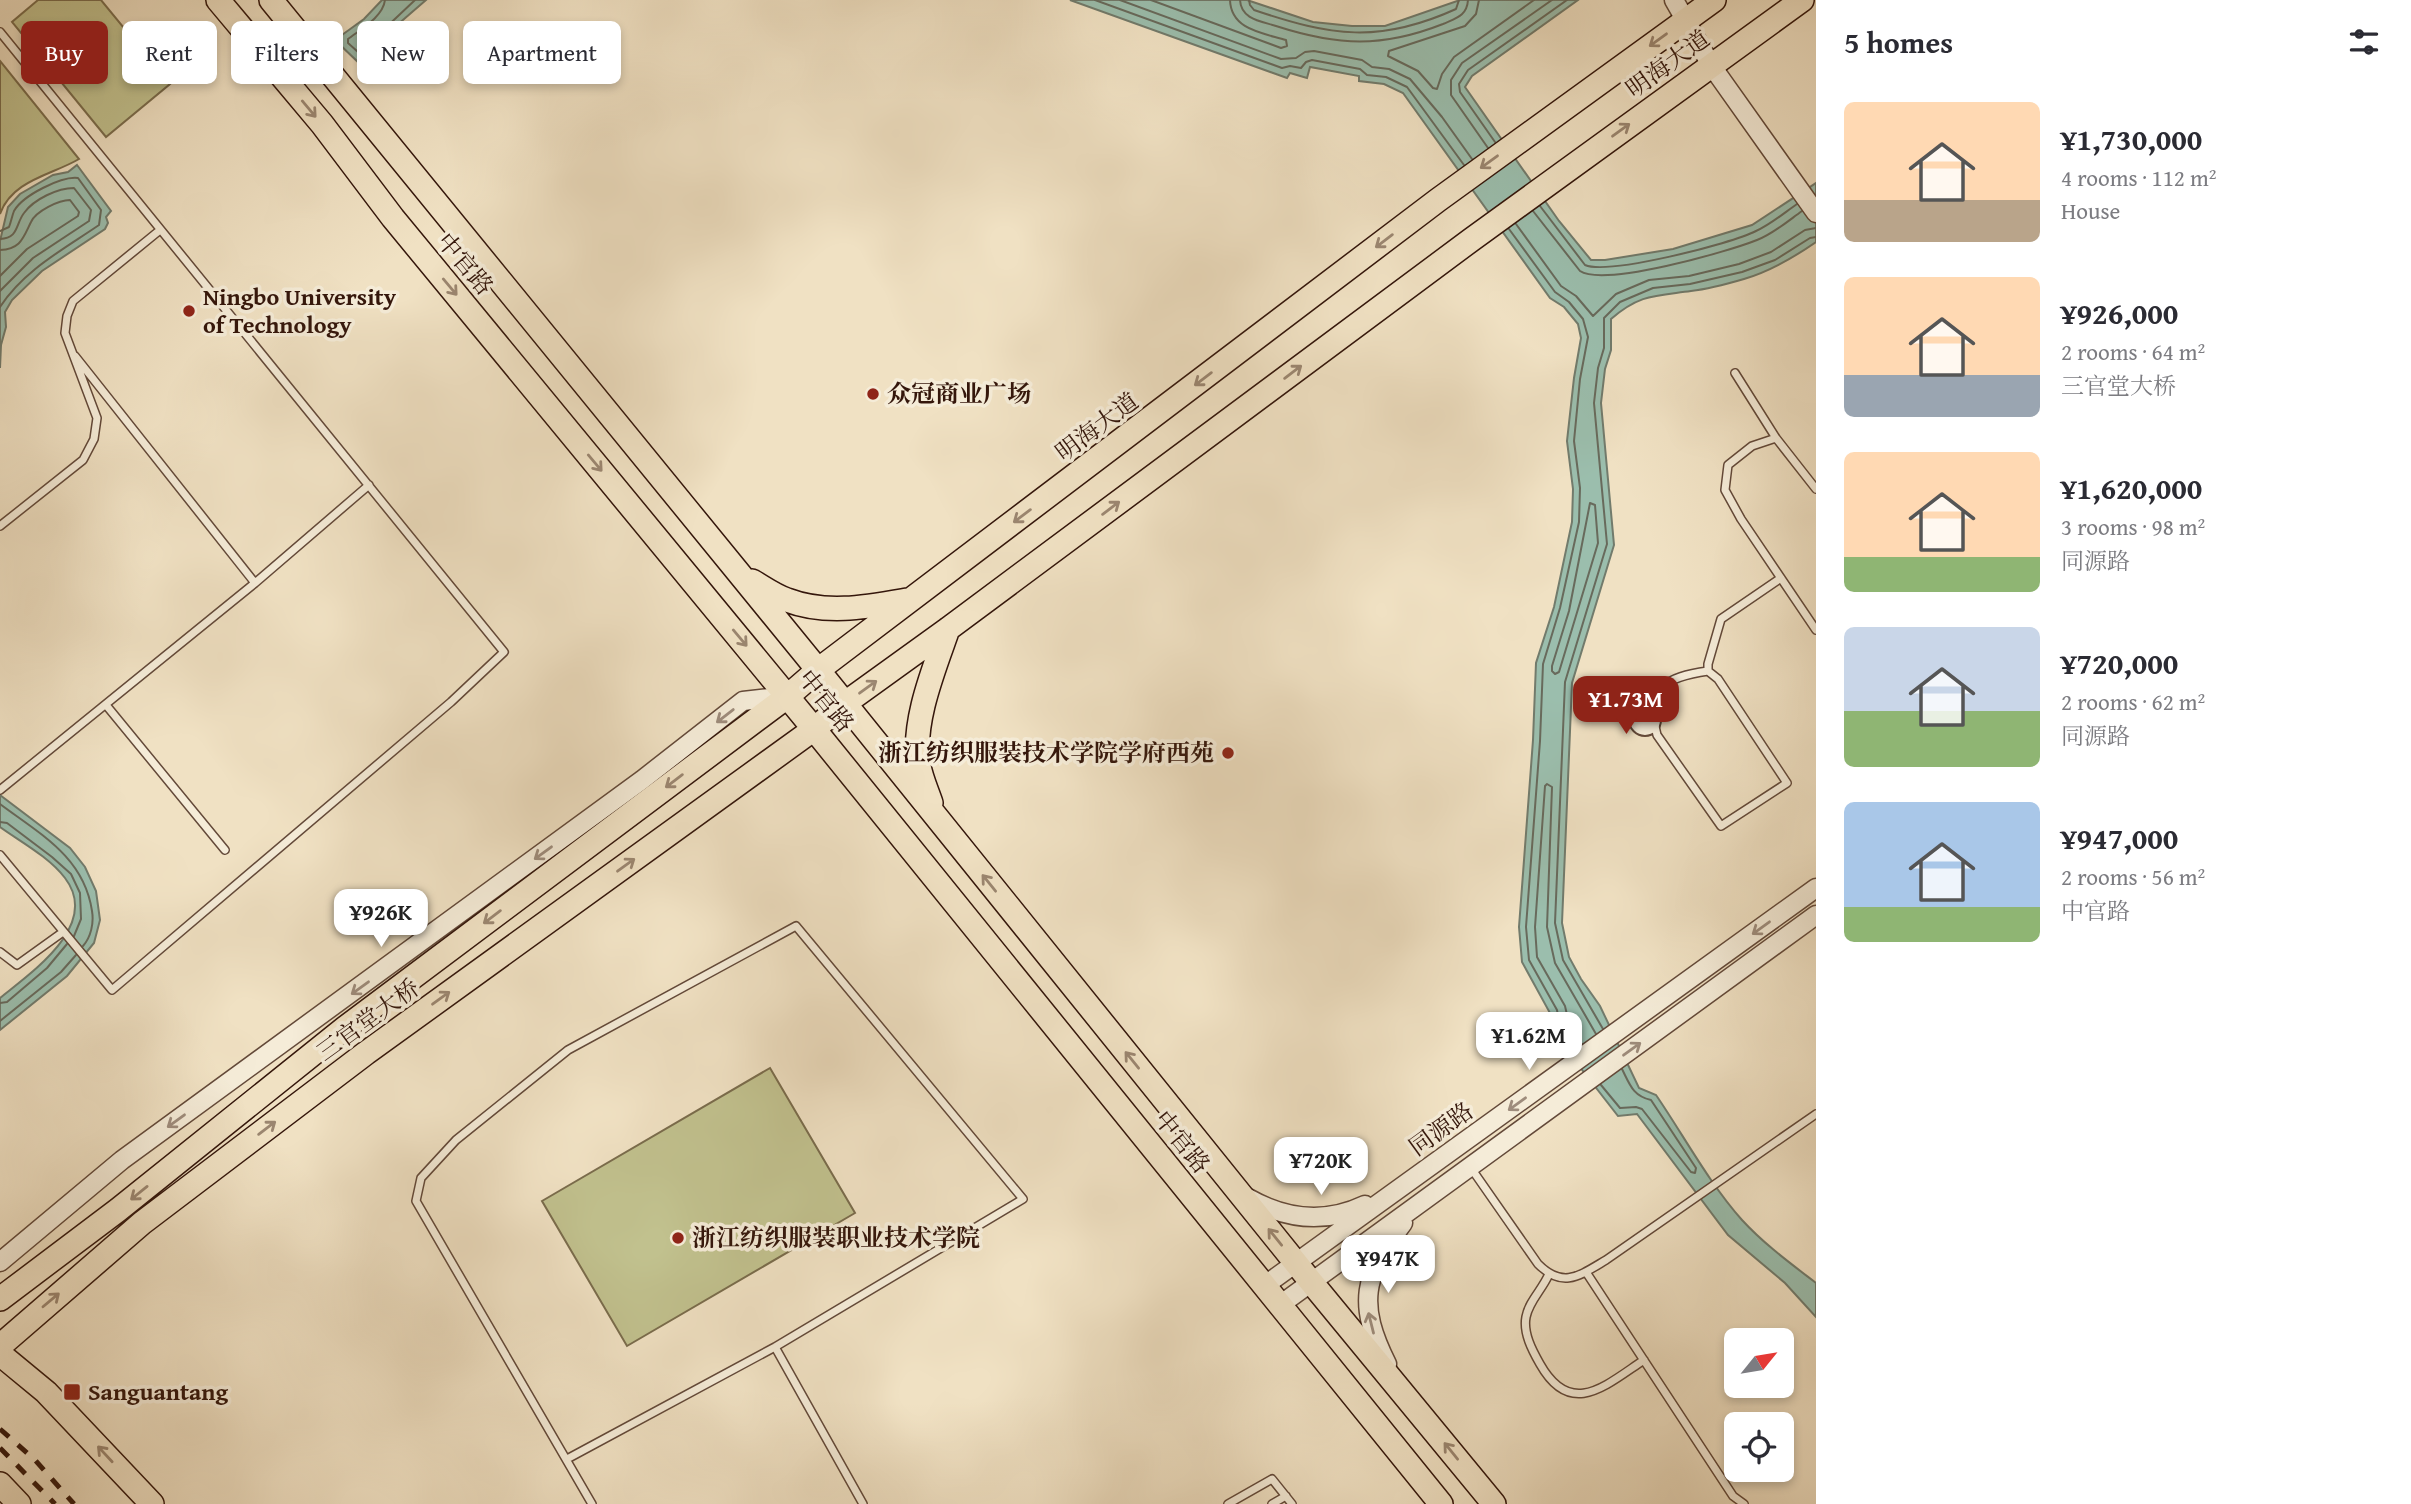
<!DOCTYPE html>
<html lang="en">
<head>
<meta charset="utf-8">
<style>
	body { margin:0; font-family:"Gentium Book Plus","Noto Serif SC",serif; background:#f7f7f7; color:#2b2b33; height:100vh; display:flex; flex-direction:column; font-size:26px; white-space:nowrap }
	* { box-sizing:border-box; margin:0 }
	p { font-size:23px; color:#7c7c81 }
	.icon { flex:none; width:38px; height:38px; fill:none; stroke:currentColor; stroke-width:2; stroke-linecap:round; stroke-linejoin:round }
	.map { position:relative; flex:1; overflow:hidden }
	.side { display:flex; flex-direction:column; background:#fff; width:595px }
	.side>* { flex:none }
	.guide { position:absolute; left:21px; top:21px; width:665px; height:63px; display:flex; gap:14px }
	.needle { width:46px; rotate:60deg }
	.fabs { position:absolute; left:1724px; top:1328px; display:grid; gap:14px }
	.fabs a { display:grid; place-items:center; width:70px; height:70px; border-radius:10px; background:#fff; box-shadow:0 4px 10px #0003; font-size:35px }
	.price { position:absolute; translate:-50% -60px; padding:0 16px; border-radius:14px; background:#fff; color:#222; font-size:23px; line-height:46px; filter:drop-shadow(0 2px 4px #0008) }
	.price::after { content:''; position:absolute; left:50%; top:42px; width:21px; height:16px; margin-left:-10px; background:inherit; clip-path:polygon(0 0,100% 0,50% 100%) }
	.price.on { background:#8f2418; color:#fff }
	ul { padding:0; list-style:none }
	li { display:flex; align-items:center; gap:21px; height:175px; padding:0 28px }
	li span { display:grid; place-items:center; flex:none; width:196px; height:140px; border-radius:10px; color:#555 }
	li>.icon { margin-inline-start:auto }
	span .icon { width:84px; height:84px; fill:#fffc; stroke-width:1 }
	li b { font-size:30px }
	h2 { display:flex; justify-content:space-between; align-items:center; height:84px; padding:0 28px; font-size:30px }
	.pill { padding:0 24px; border-radius:10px; background:#fff; box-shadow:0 4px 10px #0003; font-size:24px; line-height:63px }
	.pill.on { background:#8f2418; color:#fff }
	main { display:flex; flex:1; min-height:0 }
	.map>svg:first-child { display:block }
	.green { fill:#c1c18e; stroke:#7a6c4c; stroke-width:2 }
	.water { fill:#9bbead; stroke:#727b6c; stroke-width:2 }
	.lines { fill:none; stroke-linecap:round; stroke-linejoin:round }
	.shore { stroke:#686a5c; stroke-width:2 }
	.service-casing { stroke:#634939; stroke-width:10 }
	.minor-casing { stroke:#634939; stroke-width:18 }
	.tertiary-casing { stroke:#634939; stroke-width:21 }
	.primary-casing { stroke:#34160b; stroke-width:26 }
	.service { stroke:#f5ecd8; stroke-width:7 }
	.minor { stroke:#f5ecd8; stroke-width:14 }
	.tertiary { stroke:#f5ecd8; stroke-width:18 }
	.primary { stroke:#f0e1c3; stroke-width:23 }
	.rail { stroke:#34160b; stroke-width:5; stroke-dasharray:12 12; stroke-linecap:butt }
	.oneway { stroke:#9b8670 }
	.oneway2 { stroke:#9e8c7c }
	.poi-dot { fill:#8f2418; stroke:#f5ecd8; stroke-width:2.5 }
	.labels { text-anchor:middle; stroke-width:7; stroke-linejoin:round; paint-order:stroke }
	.street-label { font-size:24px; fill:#34160b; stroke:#f5ecd8 }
	.poi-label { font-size:24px; font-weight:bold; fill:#34160b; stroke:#f5ecd8; text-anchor:start }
</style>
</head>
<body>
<main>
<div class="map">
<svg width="1816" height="1504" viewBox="0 0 1816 1504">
	<rect width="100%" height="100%" fill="#f0e1c3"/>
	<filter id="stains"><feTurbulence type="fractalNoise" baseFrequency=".00286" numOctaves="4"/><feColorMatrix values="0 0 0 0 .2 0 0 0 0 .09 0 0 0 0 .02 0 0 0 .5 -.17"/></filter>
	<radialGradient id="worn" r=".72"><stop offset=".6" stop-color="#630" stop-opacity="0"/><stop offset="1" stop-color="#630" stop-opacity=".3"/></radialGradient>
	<path class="green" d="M38 0H101L170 84 106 137 12 22Z
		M0 61 79 159C52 175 12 180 0 214Z
		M770 1068 855 1213 627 1346 542 1201Z"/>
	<path class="water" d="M382 0H426L396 26 359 63 335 40 364 19Z
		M1070 0H1247L1313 22 1352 26H1385L1460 0H1578L1472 76 1465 87 1559 221 1591 260H1605L1673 249 1752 225 1816 183V242C1793 258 1771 271 1744 279 1727 284 1708 289 1691 291 1655 296 1640 294 1611 319V350L1605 369 1601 403 1614 545 1572 683 1562 923 1569 957 1581 979 1600 1006 1639 1088 1656 1095C1684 1136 1709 1183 1742 1220 1764 1244 1790 1263 1816 1283V1317L1785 1283 1728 1235 1637 1114 1618 1116 1555 1035 1550 1013 1522 962 1519 927 1533 740 1536 663 1554 607 1572 522 1573 489 1567 441 1574 378 1581 338 1578 324 1564 307 1550 298 1403 93 1384 84 1359 81V76L1310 67 1307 78 1290 73 1287 78Z
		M77 165 111 211 106 217 108 223 105 229 42 271 12 300 5 312 6 327 1 345 0 368V241L8 207 20 194 53 175 68 172Z
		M0 795 70 848 85 867 96 891 100 920 94 943 67 976 0 1030V998C32 972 101 925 65 878 49 857 21 842 0 827Z"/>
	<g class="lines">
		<path class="shore" d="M385 0C383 17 361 29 348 39V43L358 52 361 51 415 0
			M1095 0 1282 68 1290 66 1301 68 1306 62 1312 60 1360 69 1367 75 1386 77 1407 87 1464 165
			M1120 0 1281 59 1296 58 1305 52 1314 51 1362 60 1372 67 1389 69 1410 79 1442 117 1472 159
			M1151 0 1281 48 1287 46 1286 40C1263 33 1231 30 1230 0
			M1240 0C1241 19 1260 21 1276 26 1338 46 1382 48 1443 24 1456 18 1467 16 1468 0
			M1249 0 1250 5 1254 10C1331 36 1379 44 1456 9L1459 0
			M1479 0 1476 14 1465 26 1389 51 1388 56 1418 71 1433 88 1437 89 1442 74 1454 57 1534 0
			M1495 142 1460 92 1459 84 1468 70 1567 0
			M1488 148 1451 95V80L1462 63 1552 0
			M1540 206 1585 265C1608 275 1731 244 1756 231 1770 225 1784 213 1797 204
			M1533 211 1580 271C1604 287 1727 252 1757 240 1773 234 1788 221 1802 211
			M1516 224 1561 286 1576 296 1593 316 1616 294 1649 280 1689 276 1739 264 1771 252 1805 230 1816 228
			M1509 229 1555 292 1569 302 1583 319 1588 337 1580 379 1574 441 1580 488 1579 522 1560 608 1543 664 1540 741 1526 927 1529 960 1557 1010 1561 1032 1574 1049
			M0 231 9 227C11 222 12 216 14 211 23 195 62 176 78 178L101 210 99 225C64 249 24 270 0 307
			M0 239C19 238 15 225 24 213 34 199 58 188 74 188L91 210 89 221 33 258 0 291
			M0 250C21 249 23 238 31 222 36 211 59 200 70 200L79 212 78 216 27 249 0 276
			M1590 503 1595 505 1598 543 1559 672 1555 674 1552 671V666L1569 611Z
			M0 804C40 834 84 857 92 911 94 923 91 937 83 946
			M0 822 7 823 52 857 71 874 80 893 81 919 74 936
			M0 1003 7 1002 47 968 67 944
			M0 1021 61 972 76 955
			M1603 1029 1563 960 1555 923 1565 682 1607 544 1594 403 1598 368 1604 348V318L1620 302 1653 288 1690 284 1742 272 1775 260 1810 238 1816 237
			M1582 1044 1570 1028 1565 1006 1537 957 1535 927 1545 786 1547 784 1552 787 1547 927 1555 963 1596 1034
			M1601 1085 1620 1108 1636 1107 1642 1109 1691 1172 1695 1173 1696 1168 1651 1100C1633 1096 1630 1085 1622 1069"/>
		<g class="service-casing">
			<path id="service" d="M0 32 504 652 451 702 112 990 0 855
				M75 356 255 583
				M1735 373 1776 438
				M1816 489 1776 438 1752 446 1728 465 1725 490 1741 519 1816 630
				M0 526 83 460 94 439 97 418 65 333 67 316 73 301 160 230
				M1708 671C1666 677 1645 687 1657 735L1721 826 1787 783 1718 679 1708 671V664L1721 619 1781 578
				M106 705 225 850
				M0 790 255 583 369 485
				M0 952 17 965 63 932
				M1471 1168 1538 1264C1563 1289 1579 1276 1606 1260L1816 1114
				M1586 1272 1733 1496 1744 1504
				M1549 1274C1542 1290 1529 1301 1526 1317 1523 1333 1532 1350 1540 1364 1571 1419 1606 1385 1644 1360
				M775 1347 863 1504
				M567 1459 775 1347 1023 1199 796 926 568 1050 456 1140 421 1178 416 1201 592 1504
				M1228 1504 1272 1479 1292 1504
				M1272 1504 1286 1496"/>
		</g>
		<g class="minor-casing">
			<path id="minor" d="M1637 720a8 8 0 1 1 16 0a8 8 0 1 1-16 0Z"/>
		</g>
		<g class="tertiary-casing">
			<path id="tertiary" d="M1674 0 1711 65 1816 213
				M1248 1198C1285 1219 1325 1224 1365 1205
				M0 1262 122 1160 642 780 743 701 788 696
				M1264 1286 1816 888
				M1280 1305 1816 915
				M1387 1364C1357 1304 1363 1276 1403 1223"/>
		</g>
		<g class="primary-casing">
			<path id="primary" d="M218 0 322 124 393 218 814 729 1441 1504
				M271 0 818 670 1312 1283 1494 1504
				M752 581C764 588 775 596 787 600 826 615 867 607 907 600
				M931 803C927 791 921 778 919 766 911 724 934 669 948 629
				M0 1299 118 1210 345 1028 788 696 818 670 1438 200 1714 0
				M0 1346 142 1223 366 1053 814 729 844 704 948 629 1471 240 1802 0
				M0 1354 46 1392 152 1504
				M0 1484 19 1504"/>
		</g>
		<use href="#service" class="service"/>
		<use href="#minor" class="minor"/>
		<use href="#tertiary" class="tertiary"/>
		<use href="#primary" class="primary"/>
		<path class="rail" d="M0 1429 35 1460 74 1504
			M0 1448 55 1504"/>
	</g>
	<defs><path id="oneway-shaft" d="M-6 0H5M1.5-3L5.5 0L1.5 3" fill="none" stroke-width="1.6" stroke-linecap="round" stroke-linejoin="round" transform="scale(1.75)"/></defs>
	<g class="oneway">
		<use href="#oneway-shaft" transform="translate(1658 40) rotate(144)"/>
		<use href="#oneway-shaft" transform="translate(309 109) rotate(50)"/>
		<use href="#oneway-shaft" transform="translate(1621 130) rotate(-36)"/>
		<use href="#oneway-shaft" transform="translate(1489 162) rotate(144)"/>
		<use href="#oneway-shaft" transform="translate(1384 241) rotate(143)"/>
		<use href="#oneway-shaft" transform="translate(450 287) rotate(50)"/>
		<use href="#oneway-shaft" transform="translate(1293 372) rotate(-37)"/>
		<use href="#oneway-shaft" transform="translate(1203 379) rotate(143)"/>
		<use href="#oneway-shaft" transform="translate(595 463) rotate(50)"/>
		<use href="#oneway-shaft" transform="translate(1111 508) rotate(-37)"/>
		<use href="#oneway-shaft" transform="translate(1022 516) rotate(143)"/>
		<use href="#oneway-shaft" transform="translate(740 638) rotate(50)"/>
		<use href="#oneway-shaft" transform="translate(868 687) rotate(-36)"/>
		<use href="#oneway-shaft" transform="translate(674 781) rotate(143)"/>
		<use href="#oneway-shaft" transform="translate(626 865) rotate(-36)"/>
		<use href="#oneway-shaft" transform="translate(989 883) rotate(-129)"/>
		<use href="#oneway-shaft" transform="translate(492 917) rotate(143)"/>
		<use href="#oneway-shaft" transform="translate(441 998) rotate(-36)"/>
		<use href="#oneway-shaft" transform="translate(1132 1060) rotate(-129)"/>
		<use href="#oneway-shaft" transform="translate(267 1128) rotate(-37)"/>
		<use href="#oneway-shaft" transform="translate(139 1193) rotate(141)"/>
		<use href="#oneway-shaft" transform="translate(1275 1237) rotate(-129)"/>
		<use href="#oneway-shaft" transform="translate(51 1300) rotate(-40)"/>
		<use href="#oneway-shaft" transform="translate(1451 1451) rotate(-129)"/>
		<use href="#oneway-shaft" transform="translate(105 1454) rotate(-133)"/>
	</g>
	<g class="oneway2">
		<use href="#oneway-shaft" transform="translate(725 716) rotate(142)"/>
		<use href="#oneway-shaft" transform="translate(543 853) rotate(144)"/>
		<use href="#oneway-shaft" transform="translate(1761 928) rotate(144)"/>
		<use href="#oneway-shaft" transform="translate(360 988) rotate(144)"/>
		<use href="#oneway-shaft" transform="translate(1632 1049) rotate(-36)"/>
		<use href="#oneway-shaft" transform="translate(1517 1104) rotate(144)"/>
		<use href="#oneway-shaft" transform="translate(176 1121) rotate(144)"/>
		<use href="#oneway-shaft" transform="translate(1371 1323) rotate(-104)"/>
	</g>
	<g class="poi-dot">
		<circle cx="189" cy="311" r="7"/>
		<circle cx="873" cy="394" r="7"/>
		<circle cx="1228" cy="753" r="7"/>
		<circle cx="678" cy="1238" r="7"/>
		<rect x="63" y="1383" width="18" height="18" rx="3.5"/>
	</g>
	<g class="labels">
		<g class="street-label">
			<text transform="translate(1668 64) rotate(-36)" y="8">明海大道</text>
			<text transform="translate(465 264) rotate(50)" y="8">中官路</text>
			<text transform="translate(1097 427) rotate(-37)" y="8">明海大道</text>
			<text transform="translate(826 701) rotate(51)" y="8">中官路</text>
			<text transform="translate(368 1020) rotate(-36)" y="8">三官堂大桥</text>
			<text transform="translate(1441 1129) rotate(-36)" y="8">同源路</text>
			<text transform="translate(1182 1142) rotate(51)" y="8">中官路</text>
		</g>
		<g class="poi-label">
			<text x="203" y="305">Ningbo University<tspan x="203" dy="28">of Technology</tspan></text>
			<text x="887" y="402">众冠商业广场</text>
			<text x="1214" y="761" text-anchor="end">浙江纺织服装技术学院学府西苑</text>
			<text x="692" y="1246">浙江纺织服装职业技术学院</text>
			<text x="88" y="1400">Sanguantang</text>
		</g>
	</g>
	<rect width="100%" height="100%" filter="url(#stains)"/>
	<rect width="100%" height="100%" fill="url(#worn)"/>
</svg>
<div class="fabs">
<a><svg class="needle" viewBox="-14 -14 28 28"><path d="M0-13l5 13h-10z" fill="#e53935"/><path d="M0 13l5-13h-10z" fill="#7c7c81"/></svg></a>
<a><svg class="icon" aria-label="locate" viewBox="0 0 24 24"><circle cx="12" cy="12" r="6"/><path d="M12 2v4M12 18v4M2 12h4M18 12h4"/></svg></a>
</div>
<b class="price on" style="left:1626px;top:736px">¥1.73M</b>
<b class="price" style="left:381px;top:949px">¥926K</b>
<b class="price" style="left:1529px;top:1072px">¥1.62M</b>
<b class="price" style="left:1321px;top:1197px">¥720K</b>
<b class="price" style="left:1388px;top:1295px">¥947K</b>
<div class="guide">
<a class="pill on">Buy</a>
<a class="pill">Rent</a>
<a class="pill">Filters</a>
<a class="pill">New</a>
<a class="pill">Apartment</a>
</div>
</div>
<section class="side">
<h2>5 homes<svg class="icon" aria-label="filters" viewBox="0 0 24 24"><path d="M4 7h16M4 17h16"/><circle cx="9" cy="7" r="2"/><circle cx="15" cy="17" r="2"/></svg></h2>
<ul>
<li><span style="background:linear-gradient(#ffd9b3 70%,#b9a48a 0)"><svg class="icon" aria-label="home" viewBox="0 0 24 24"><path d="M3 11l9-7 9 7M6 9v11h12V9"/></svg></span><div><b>¥1,730,000</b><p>4 rooms · 112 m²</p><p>House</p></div></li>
<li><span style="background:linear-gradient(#ffd9b3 70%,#9aa5b1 0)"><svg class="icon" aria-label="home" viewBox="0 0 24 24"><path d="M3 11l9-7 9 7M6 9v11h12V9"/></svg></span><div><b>¥926,000</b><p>2 rooms · 64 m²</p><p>三官堂大桥</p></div></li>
<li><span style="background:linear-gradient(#ffd9b3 75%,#8fb573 0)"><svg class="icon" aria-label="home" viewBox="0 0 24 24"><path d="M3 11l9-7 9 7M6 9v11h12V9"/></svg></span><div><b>¥1,620,000</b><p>3 rooms · 98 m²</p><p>同源路</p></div></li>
<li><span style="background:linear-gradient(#c9d6e8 60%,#8fb573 0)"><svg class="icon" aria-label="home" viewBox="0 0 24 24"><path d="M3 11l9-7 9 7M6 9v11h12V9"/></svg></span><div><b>¥720,000</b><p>2 rooms · 62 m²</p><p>同源路</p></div></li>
<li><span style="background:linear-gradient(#a9c7e8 75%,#8fb573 0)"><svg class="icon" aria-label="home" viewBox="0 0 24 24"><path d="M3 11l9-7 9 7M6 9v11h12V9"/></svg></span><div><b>¥947,000</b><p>2 rooms · 56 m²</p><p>中官路</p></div></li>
</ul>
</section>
</main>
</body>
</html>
